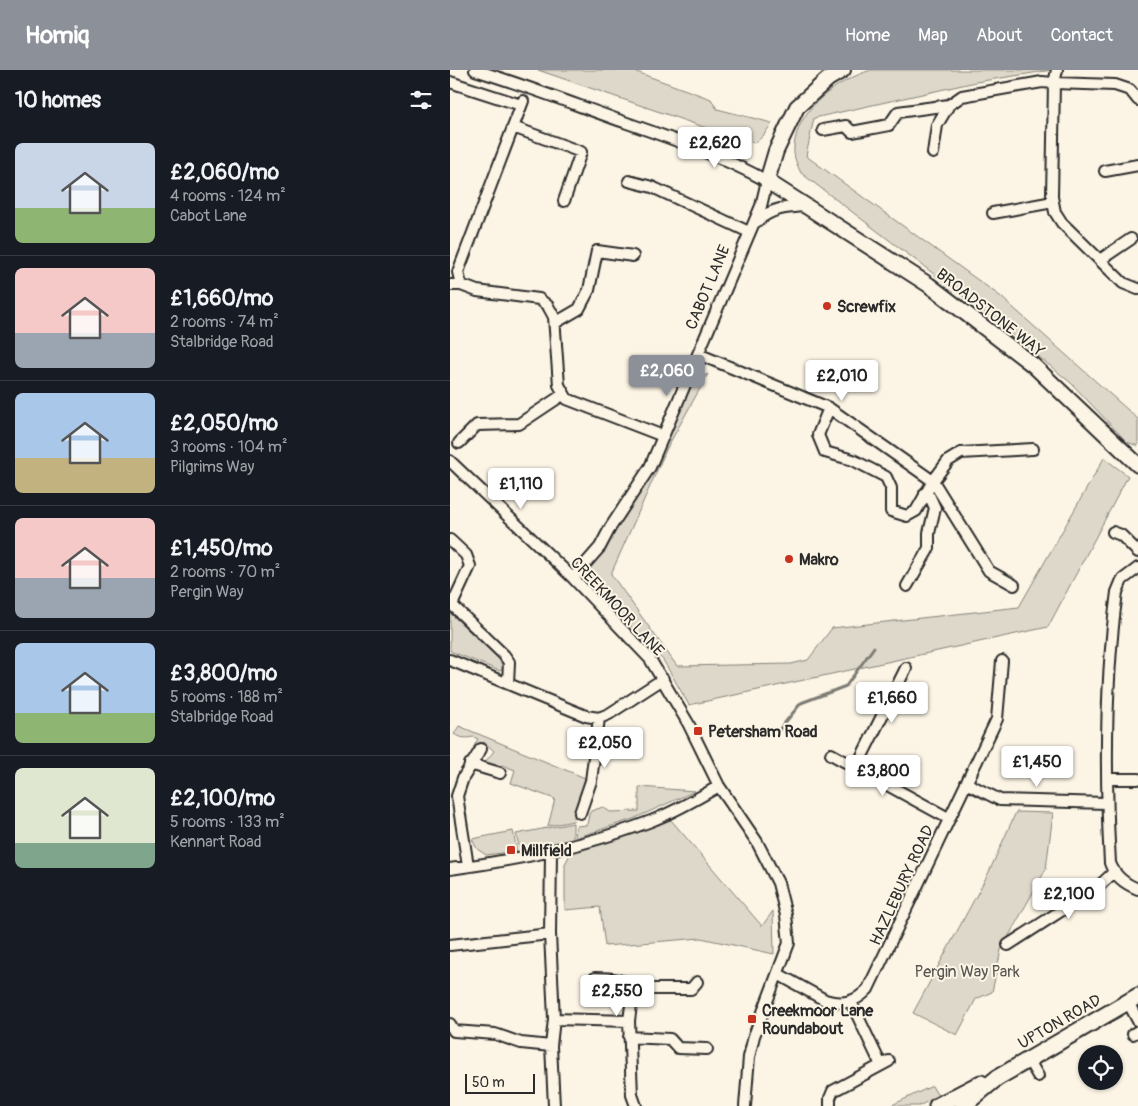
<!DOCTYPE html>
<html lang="en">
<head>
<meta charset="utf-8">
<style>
	body { margin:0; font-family:Pangolin,sans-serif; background:#242831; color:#f1f3f6; height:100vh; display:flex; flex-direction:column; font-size:19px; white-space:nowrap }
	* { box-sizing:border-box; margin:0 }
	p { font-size:16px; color:#9ea1a6 }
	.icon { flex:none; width:28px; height:28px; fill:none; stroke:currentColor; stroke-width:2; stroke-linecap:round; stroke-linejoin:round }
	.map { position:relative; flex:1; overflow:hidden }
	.details { display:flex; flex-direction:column; background:#171b24; width:450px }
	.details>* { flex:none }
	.buttons { position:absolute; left:628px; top:975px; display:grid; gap:10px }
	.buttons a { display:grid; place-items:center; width:45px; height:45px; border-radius:50%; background:#171b24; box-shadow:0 1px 4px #0004; font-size:25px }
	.scale { position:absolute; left:15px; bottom:12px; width:70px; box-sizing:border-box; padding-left:5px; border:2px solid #2b2b2b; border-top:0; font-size:14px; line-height:18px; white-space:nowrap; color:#2b2b2b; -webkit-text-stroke:4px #fcf5e5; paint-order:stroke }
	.price { position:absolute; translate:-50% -42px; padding:0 11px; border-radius:5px; background:#fff; color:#222; font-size:16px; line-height:32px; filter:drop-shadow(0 1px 2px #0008) }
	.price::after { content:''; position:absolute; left:50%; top:30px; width:15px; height:11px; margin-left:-8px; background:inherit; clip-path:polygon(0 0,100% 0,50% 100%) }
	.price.on { background:#8c9099; color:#fff }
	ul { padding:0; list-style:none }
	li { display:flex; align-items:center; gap:15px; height:125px; padding:0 15px }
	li+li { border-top:1px solid #363941 }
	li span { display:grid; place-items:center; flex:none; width:140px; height:100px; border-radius:8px; color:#555 }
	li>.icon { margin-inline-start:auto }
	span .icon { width:60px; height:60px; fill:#fffc; stroke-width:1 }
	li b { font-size:21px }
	h2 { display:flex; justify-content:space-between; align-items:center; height:60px; padding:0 15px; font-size:21px }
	header { display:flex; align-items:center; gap:30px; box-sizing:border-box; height:70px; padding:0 25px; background:#8c9099; color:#fff }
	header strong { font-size:24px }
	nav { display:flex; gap:28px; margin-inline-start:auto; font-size:18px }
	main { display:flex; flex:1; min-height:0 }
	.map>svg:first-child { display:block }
	.green { fill:#ded8ca; stroke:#84827a }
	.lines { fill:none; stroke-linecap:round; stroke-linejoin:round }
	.stream { stroke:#7d7b74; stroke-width:3 }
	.minor-casing { stroke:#2b2b2b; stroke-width:14 }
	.major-casing { stroke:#2b2b2b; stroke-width:18 }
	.highway-casing { stroke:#2b2b2b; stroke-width:19 }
	.minor { stroke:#fcf5e5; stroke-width:10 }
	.major { stroke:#fcf5e5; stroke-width:14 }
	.highway { stroke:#fcf5e5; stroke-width:15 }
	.poi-dot { fill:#c8321e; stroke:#fcf5e5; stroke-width:2 }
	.labels { text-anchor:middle; stroke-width:4; stroke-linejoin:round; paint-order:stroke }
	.street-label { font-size:16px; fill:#2b2b2b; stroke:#fcf5e5 }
	.poi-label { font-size:16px; font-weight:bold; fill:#2b2b2b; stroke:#fcf5e5; text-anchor:start }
	.park-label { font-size:16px; fill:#585653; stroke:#fcf5e5 }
</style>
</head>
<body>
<header>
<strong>Homiq</strong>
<nav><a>Home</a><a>Map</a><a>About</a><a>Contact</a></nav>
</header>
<main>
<section class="details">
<h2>10 homes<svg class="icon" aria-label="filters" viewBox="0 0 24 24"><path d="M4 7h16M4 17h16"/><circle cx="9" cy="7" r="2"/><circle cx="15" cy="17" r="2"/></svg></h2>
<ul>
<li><span style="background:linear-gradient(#c9d6e8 65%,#8fb573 0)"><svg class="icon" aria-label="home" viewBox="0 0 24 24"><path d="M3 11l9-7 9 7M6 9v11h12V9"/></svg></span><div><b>£2,060/mo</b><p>4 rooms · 124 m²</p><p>Cabot Lane</p></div></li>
<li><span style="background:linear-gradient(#f6c9c9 65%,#9aa5b1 0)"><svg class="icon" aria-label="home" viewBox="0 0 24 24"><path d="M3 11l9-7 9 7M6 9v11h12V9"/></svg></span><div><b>£1,660/mo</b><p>2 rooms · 74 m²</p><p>Stalbridge Road</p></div></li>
<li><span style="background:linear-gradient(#a9c7e8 65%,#c2b280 0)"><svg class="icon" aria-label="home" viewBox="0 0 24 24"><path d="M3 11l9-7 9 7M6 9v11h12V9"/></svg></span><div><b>£2,050/mo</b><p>3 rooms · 104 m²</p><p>Pilgrims Way</p></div></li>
<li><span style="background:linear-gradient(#f6c9c9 60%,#9aa5b1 0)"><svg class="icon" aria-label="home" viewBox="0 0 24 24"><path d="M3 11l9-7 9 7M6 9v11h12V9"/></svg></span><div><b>£1,450/mo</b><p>2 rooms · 70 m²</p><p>Pergin Way</p></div></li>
<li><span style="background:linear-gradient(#a9c7e8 70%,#8fb573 0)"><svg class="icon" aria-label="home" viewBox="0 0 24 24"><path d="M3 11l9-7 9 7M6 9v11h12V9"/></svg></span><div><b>£3,800/mo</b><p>5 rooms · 188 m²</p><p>Stalbridge Road</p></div></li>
<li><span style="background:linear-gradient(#dfe7d0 75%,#7fa58c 0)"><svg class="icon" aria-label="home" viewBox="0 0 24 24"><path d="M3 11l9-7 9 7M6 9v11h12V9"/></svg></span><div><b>£2,100/mo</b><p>5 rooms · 133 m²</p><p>Kennart Road</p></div></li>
</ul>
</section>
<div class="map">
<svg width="688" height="1036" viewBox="0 0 688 1036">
	<rect width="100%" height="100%" fill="#fcf5e5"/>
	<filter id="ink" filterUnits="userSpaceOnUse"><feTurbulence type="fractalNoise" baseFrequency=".02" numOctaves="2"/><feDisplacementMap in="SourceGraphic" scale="10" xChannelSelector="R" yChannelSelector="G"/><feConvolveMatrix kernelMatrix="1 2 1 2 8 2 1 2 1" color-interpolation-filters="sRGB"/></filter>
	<g filter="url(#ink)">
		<path class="green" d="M88 0H181L261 29 267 39 322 53 313 66 306 72 294 71Z
			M421 0H602L526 12 364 48 356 86 550 226 688 349V376L677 372 621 313 543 249 351 103C347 95 343 86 344 77 347 38 387 11 421 0Z
			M258 304 217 378 161 504 227 596 341 594 358 590 382 558 569 537 654 388 678 406 598 557 239 635 213 590 142 515 138 501 199 409 215 367 245 310Z
			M0 543 49 589 53 598 50 601 0 581Z
			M9 656 135 708 123 751 98 756 105 729 61 713 65 700 52 695 50 701 36 694V691L44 681 34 672 26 681 23 678 28 669 24 667C17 668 11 669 4 664Z
			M189 717 245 721 183 749 125 768 126 756 137 755 139 744 141 741 153 737 160 742 189 741Z
			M566 742 603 743 596 799 551 880 542 922 526 929 507 965 463 943 539 802Z
			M221 750 312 856 323 841 324 884 251 868 155 876 150 837 115 840V794L120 784Z
			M123 753V769L70 780 66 764Z
			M63 761 67 781 36 785 27 779 22 769Z
			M482 1016 488 1026 469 1036H440Z"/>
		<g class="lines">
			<path class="stream" d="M329 660 351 633 396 616 424 577"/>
			<g class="minor-casing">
				<path id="minor" d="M25 0C77 16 126 35 177 53 226 70 271 86 317 111L311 136 200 397 160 458 150 477 123 508
					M607 0 604 13 665 15 680 20 688 30
					M0 12 71 35
					M63 57 131 82 114 131
					M373 60 396 56 402 62 439 55 448 42 499 35 512 26 592 12 604 13 602 127 605 142 612 153 673 213 688 219
					M483 83 487 55 499 35
					M655 101 688 95
					M179 111 202 117 299 162
					M543 143 603 132
					M306 152C321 138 337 137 357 136
					M650 190 681 169
					M0 215H11L27 221 89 229 98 236 104 247 109 315 117 329 213 366
					M11 215 8 202 73 31
					M105 253 129 239 139 220 147 181 183 186
					M248 284 379 338 483 411 466 441 457 446 441 441V418L436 407 403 390 375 382 368 365 379 338
					M9 373 27 355 69 354 114 324
					M0 391 123 508 200 589 238 653 269 716 307 772 328 813 336 845 339 873 304 966 299 987 295 1036
					M663 462 671 465 688 482
					M0 470 16 485 20 496 2 535
					M688 498 672 510 667 522C655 611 655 704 660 793 665 807 675 814 688 819
					M564 515 539 501 483 411 498 391 511 383 583 379
					M457 516 479 478V463L485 438 480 427 475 423
					M0 533 54 585 59 592 58 614
					M0 590 136 646 149 648 159 644 213 609
					M381 684 498 748
					M20 694 50 703
					M406 698 456 598
					M658 709H688
					M516 713 550 730 656 733
					M130 743 141 711 149 648
					M101 783 100 864 104 949 101 976 104 1036
					M18 796 7 726 13 708 31 679
					M0 799C68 790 136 776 201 751 224 742 247 729 269 716
					M0 875 100 864
					M558 875 648 817 663 803
					M328 904 375 930C393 935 405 933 418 919L547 649 552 591
					M145 908C161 908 177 909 188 922
					M401 932 431 995
					M678 932 688 951
					M104 949 179 951
					M0 954 4 961 45 964 71 973 101 976
					M683 964 688 961
					M179 967 220 969 228 978 257 979
					M578 989 588 1006
					M186 1036 182 1025 179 951 182 927 195 919H241L247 912
					M380 1036V1028L383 1021 439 991"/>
			</g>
			<g class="major-casing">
				<path id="major" d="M393 0 378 9 347 37 326 81 317 111 479 215 583 295 688 395"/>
			</g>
			<g class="highway-casing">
				<path id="highway" d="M487 1036 531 1013
					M513 1036 547 1008 688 926"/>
			</g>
			<use href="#minor" class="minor"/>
			<use href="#major" class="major"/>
			<use href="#highway" class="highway"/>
		</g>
	</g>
	<g class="poi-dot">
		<circle cx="377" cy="236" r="5"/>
		<circle cx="339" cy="489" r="5"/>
		<rect x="243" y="656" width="10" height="10" rx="2.5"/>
		<rect x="56" y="775" width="10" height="10" rx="2.5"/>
		<rect x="297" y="944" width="10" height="10" rx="2.5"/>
	</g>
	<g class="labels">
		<g class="street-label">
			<text transform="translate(257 217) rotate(-67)" y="6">CABOT LANE</text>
			<text transform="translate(541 242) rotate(38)" y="6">BROADSTONE WAY</text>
			<text transform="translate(168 536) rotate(47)" y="6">CREEKMOOR LANE</text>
			<text transform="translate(451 815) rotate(-65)" y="6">HAZLEBURY ROAD</text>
			<text transform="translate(609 951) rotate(-30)" y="6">UPTON ROAD</text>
		</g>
		<g class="poi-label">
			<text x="387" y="242">Screwfix</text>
			<text x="349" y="495">Makro</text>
			<text x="258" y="667">Petersham Road</text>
			<text x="71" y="786">Millfield</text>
			<text x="312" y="946">Creekmoor Lane<tspan x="312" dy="18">Roundabout</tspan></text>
		</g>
		<g class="park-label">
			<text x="517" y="907">Pergin Way Park</text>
		</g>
	</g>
</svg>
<div class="buttons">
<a><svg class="icon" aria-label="locate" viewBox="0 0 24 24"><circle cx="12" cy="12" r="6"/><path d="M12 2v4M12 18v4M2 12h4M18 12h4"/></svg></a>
</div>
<div class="scale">50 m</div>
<b class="price" style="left:265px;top:99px">£2,620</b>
<b class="price on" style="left:217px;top:327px">£2,060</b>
<b class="price" style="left:392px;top:332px">£2,010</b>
<b class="price" style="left:71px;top:440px">£1,110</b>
<b class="price" style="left:442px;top:654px">£1,660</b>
<b class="price" style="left:155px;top:699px">£2,050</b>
<b class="price" style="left:587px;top:718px">£1,450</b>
<b class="price" style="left:433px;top:727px">£3,800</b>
<b class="price" style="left:619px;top:850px">£2,100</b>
<b class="price" style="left:167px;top:947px">£2,550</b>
</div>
</main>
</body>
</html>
